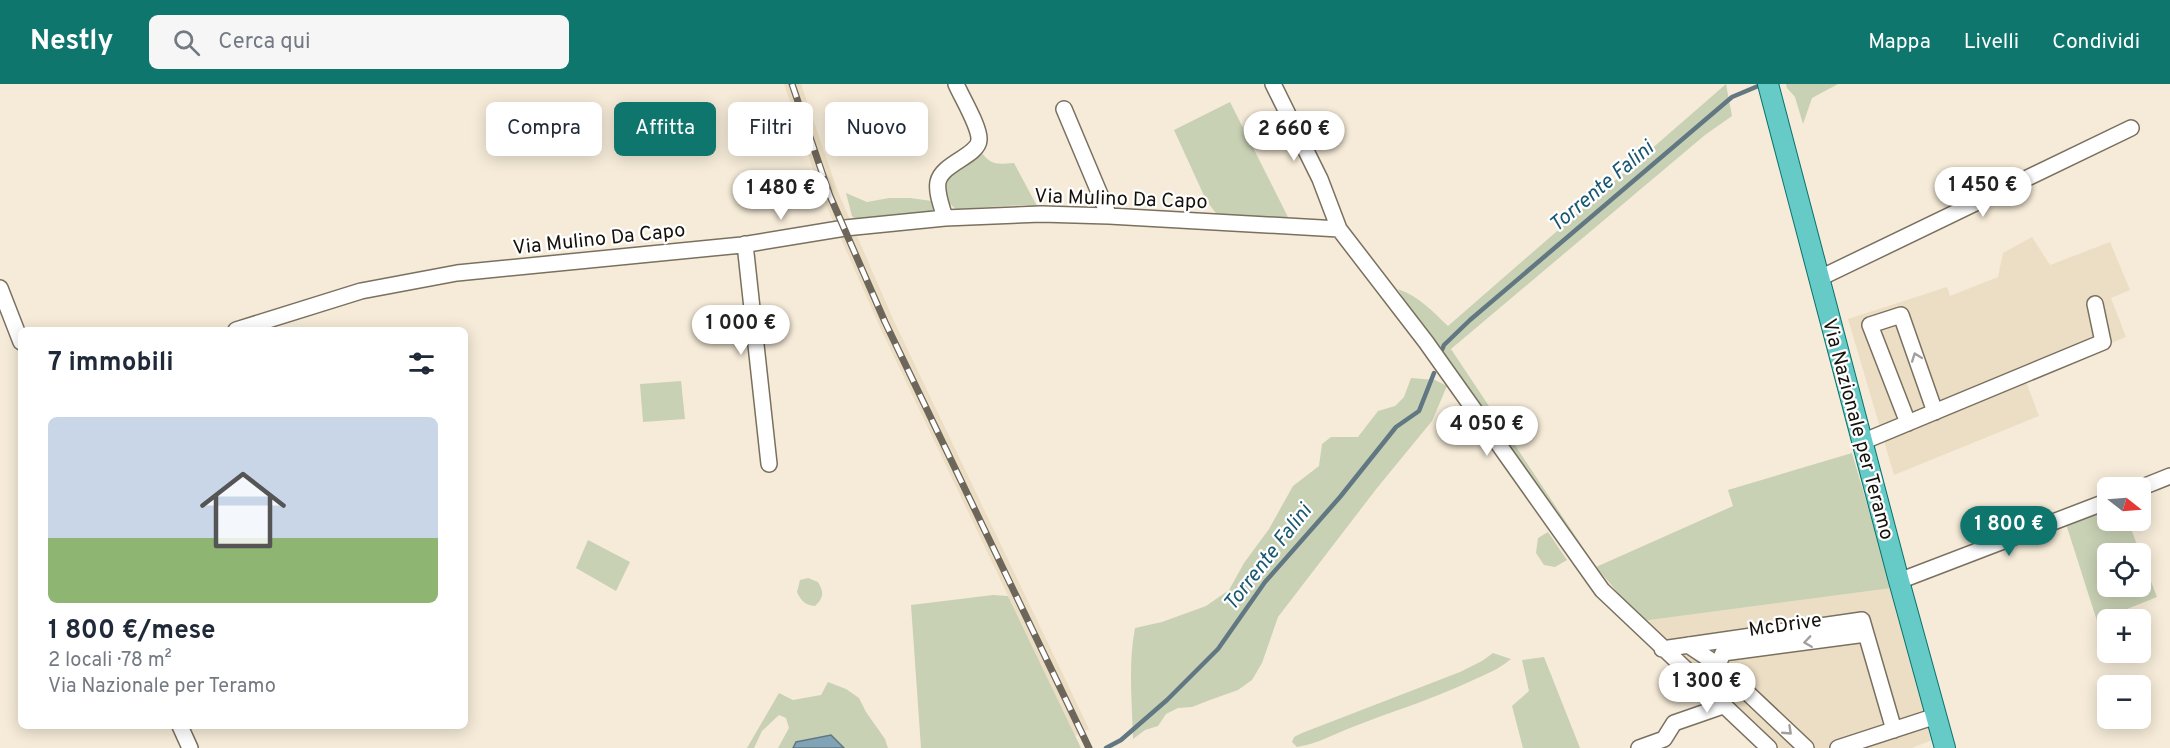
<!DOCTYPE html>
<html lang="it">
<head>
<meta charset="utf-8">
<style>
	body { margin:0; font-family:Overpass,sans-serif; background:#f6f6f7; color:#1f2937; height:100vh; display:flex; flex-direction:column; font-size:22px; white-space:nowrap }
	* { box-sizing:border-box; margin:0 }
	p { font-size:20px; color:#747a83 }
	.icon { flex:none; width:33px; height:33px; fill:none; stroke:currentColor; stroke-width:2; stroke-linecap:round; stroke-linejoin:round }
	.map { position:relative; flex:1; overflow:hidden }
	.sheet { position:absolute; left:18px; top:243px; width:450px; height:402px; display:flex; flex-direction:column; background:#fff; border-radius:9px; box-shadow:0 3px 15px #0003 }
	.sheet>* { flex:none }
	.banner { position:absolute; left:486px; top:18px; width:570px; height:54px; display:flex; gap:12px }
	.needle { width:39px; rotate:107deg }
	.controls { position:absolute; left:2097px; top:393px; display:grid; gap:12px }
	.controls a { display:grid; place-items:center; width:54px; height:54px; border-radius:9px; background:#fff; box-shadow:0 3px 15px #0003; font-size:30px }
	.price { position:absolute; translate:-50% -51px; padding:0 14px; border-radius:21px; background:#fff; color:#222; font-size:20px; line-height:39px; filter:drop-shadow(0 2px 3px #0008) }
	.price::after { content:''; position:absolute; left:50%; top:36px; width:18px; height:14px; margin-left:-9px; background:inherit; clip-path:polygon(0 0,100% 0,50% 100%) }
	.price.on { background:#0f766e; color:#fff }
	ul { padding:0; list-style:none }
	li { display:grid; align-content:center; gap:12px; height:318px; padding:0 30px }
	li+li { border-top:2px solid #e0e1e3 }
	li span { display:grid; place-items:center; height:186px; border-radius:9px; color:#555 }
	li>.icon { margin-inline-start:auto }
	span .icon { width:108px; height:108px; fill:#fffc; stroke-width:1 }
	li b { font-size:26px }
	h2 { display:flex; justify-content:space-between; align-items:center; height:72px; padding:0 30px; font-size:26px }
	.tag { padding:0 21px; border-radius:9px; background:#fff; box-shadow:0 3px 15px #0003; font-size:21px; line-height:54px }
	.tag.on { background:#0f766e; color:#fff }
	header { display:flex; align-items:center; gap:36px; box-sizing:border-box; height:84px; padding:0 30px; background:#0f766e; color:#fff }
	header strong { font-size:28px }
	nav { display:flex; gap:33px; margin-inline-start:auto; font-size:21px }
	.search { width:420px; height:54px; background:#f6f6f7; display:flex; align-items:center; gap:15px; box-sizing:border-box; padding:0 21px; border-radius:9px; color:#747a83; font-size:22px }
	.map>svg:first-child { display:block }
	.built { fill:#ecdec4 }
	.green { fill:#c8d1b4; fill-rule:evenodd }
	.water { fill:#81a3b6; stroke:#617883; stroke-width:1.5 }
	.lines { fill:none; stroke-linecap:round; stroke-linejoin:round }
	.stream { stroke:#617883; stroke-width:4.5 }
	.minor-casing { stroke:#7a705f; stroke-width:18 }
	.major-casing { stroke:#08726d; stroke-width:22 }
	.minor { stroke:#fff; stroke-width:15 }
	.major { stroke:#66cac7; stroke-width:20 }
	.rail-casing { stroke:#6d665a; stroke-width:7 }
	.rail { stroke:#fff; stroke-width:4.5; stroke-dasharray:14; stroke-linecap:butt }
	.oneway { stroke:#a2a09d }
	.labels { text-anchor:middle; stroke-width:4.5; stroke-linejoin:round; paint-order:stroke }
	.street-label { font-size:20px; fill:#16120b; stroke:#fff }
	.water-label { font-size:21px; font-style:italic; fill:#185772; stroke:#fff }
</style>
</head>
<body>
<header>
<strong>Nestly</strong>
<div class="search"><svg class="icon" aria-label="search" viewBox="0 0 24 24"><circle cx="10" cy="10" r="6"/><path d="M15 15l6 6"/></svg>Cerca qui</div>
<nav><a>Mappa</a><a>Livelli</a><a>Condividi</a></nav>
</header>
<div class="map">
<svg width="2170" height="664" viewBox="0 0 2170 664">
	<rect width="100%" height="100%" fill="#f6ebd8"/>
	<path class="built" d="M784 0H801L838 108 893 235 1089 645 1075 652 879 241 823 114Z
		M2032 153 2050 181 2110 158 2130 206 2111 214 2126 253 2025 295 2039 332 1894 391 1848 235 1947 203 1950 212 1998 193 2003 169Z
		M1892 504 1932 656 1912 664H1779L1642 537Z"/>
	<path class="green" d="M1726 0 1732 32 1705 51 1451 265 1596 483 1733 422 1728 406 1852 369 1892 504 1642 537 1596 483 1409 225 1398 205C1420 213 1432 227 1448 242Z
		M1786 0H1838L1812 14 1803 40 1795 13 1787 4Z
		M1230 18 1291 139 1218 132 1206 116 1174 46Z
		M981 68C992 82 997 80 1014 79L1037 122 1023 121 956 125C924 102 962 82 981 68Z
		M846 109 867 118 889 114H910L939 118 941 127 857 137 852 132Z
		M1411 294 1435 296 1447 302 1432 337 1377 404 1278 533 1262 579 1252 596 1238 606 1210 616 1192 623 1178 624 1166 630 1158 642 1145 646 1133 655C1132 617 1128 581 1135 544L1162 538 1206 522 1229 506 1244 479 1269 445 1293 402 1319 382 1322 360 1331 353H1358L1378 327 1395 322 1404 313Z
		M681 297 685 335 643 338 640 300Z
		M2107 424 2108 436 2128 437 2157 513 2097 537 2066 440ZM2108 470H2140V502H2108Z
		M1548 448 1567 476 1555 483 1544 481 1536 469 1538 454Z
		M588 456 630 478 616 507 576 484Z
		M808 494 818 498C824 508 824 514 815 522 805 521 801 517 797 508L800 496Z
		M993 511 1008 512 1081 664H921L911 521Z
		M1493 569 1511 575C1498 586 1486 590 1471 597 1431 616 1390 628 1350 644 1332 651 1317 660 1297 663L1292 658 1294 653 1302 649 1460 588 1482 577Z
		M1544 573 1580 664H1523L1512 622 1529 607 1522 576Z
		M828 598 846 605 859 614 866 628 885 655 888 664H844L831 651 796 658 793 664H778L789 644 786 634 779 631 762 647 754 664H747L779 609 793 616 821 611Z"/>
	<path class="water" d="M831 651 844 664H793L796 658Z"/>
	<g class="lines">
		<path class="stream" d="M1442 266 1444 261 1470 236 1732 13 1763 0
			M1106 664 1121 656 1167 616 1218 565 1265 498 1340 413 1396 343 1419 327 1434 289"/>
		<g class="minor-casing">
			<path id="minor" d="M1273 0 1320 95 1339 145 1426 258 1602 506 1769 664
				M1064 25 1109 132
				M945 134C942 123 936 109 938 98 942 79 978 72 979 56 980 43 961 12 956 0
				M745 160 769 380
				M1820 194 2131 44
				M0 204 21 258
				M236 246 361 207 457 189 742 161 845 144 945 134 1041 130 1109 132 1339 145
				M1908 339 1870 241 1901 231 1935 328
				M1862 358 2103 258 2095 220
				M2140 404 2170 392
				M1899 497 2108 417
				M1688 561 1718 581
				M1662 565 1862 536 1894 646
				M180 642 190 664
				M1639 664 1664 655 1674 639 1723 622
				M1806 664 1718 581 1723 569 1866 550
				M1838 664 1936 632"/>
		</g>
		<g class="major-casing">
			<path id="major" d="M1768 0 1899 497 1945 664"/>
		</g>
		<use href="#minor" class="minor"/>
		<use href="#major" class="major"/>
		<g class="rail-casing">
			<path id="rail" d="M792 0 830 112 885 238 1089 664"/>
		</g>
		<use href="#rail" class="rail"/>
	</g>
	<defs><path id="oneway-chevron" d="M-2-3.5L2.5 0L-2 3.5" fill="none" stroke-width="1.6" stroke-linecap="round" stroke-linejoin="round" transform="scale(1.5)"/></defs>
	<g class="oneway">
		<use href="#oneway-chevron" transform="translate(1916 273) rotate(-110)"/>
		<use href="#oneway-chevron" transform="translate(1808 558) rotate(172)"/>
		<use href="#oneway-chevron" transform="translate(1788 647) rotate(43)"/>
	</g>
	<g class="labels">
		<g class="street-label">
			<text transform="translate(1121 114) rotate(2)" y="7">Via Mulino Da Capo</text>
			<text transform="translate(599 154) rotate(-6)" y="7">Via Mulino Da Capo</text>
			<text transform="translate(1859 345) rotate(75)" y="7">Via Nazionale per Teramo</text>
			<text transform="translate(1785 540) rotate(-8)" y="7">McDrive</text>
		</g>
		<g class="water-label">
			<text transform="translate(1601 102) rotate(-40)" y="7">Torrente Falini</text>
			<text transform="translate(1267 473) rotate(-52)" y="7">Torrente Falini</text>
		</g>
	</g>
</svg>
<div class="controls">
<a><svg class="needle" viewBox="-14 -14 28 28"><path d="M0-13l5 13h-10z" fill="#e53935"/><path d="M0 13l5-13h-10z" fill="#747a83"/></svg></a>
<a><svg class="icon" aria-label="locate" viewBox="0 0 24 24"><circle cx="12" cy="12" r="6"/><path d="M12 2v4M12 18v4M2 12h4M18 12h4"/></svg></a>
<a>+</a>
<a>−</a>
</div>
<b class="price" style="left:1294px;top:78px">2 660 €</b>
<b class="price" style="left:1983px;top:134px">1 450 €</b>
<b class="price" style="left:781px;top:137px">1 480 €</b>
<b class="price" style="left:741px;top:272px">1 000 €</b>
<b class="price" style="left:1487px;top:373px">4 050 €</b>
<b class="price on" style="left:2009px;top:473px">1 800 €</b>
<b class="price" style="left:1707px;top:630px">1 300 €</b>
<div class="banner">
<a class="tag">Compra</a>
<a class="tag on">Affitta</a>
<a class="tag">Filtri</a>
<a class="tag">Nuovo</a>
</div>
<section class="sheet">
<h2>7 immobili<svg class="icon" aria-label="filters" viewBox="0 0 24 24"><path d="M4 7h16M4 17h16"/><circle cx="9" cy="7" r="2"/><circle cx="15" cy="17" r="2"/></svg></h2>
<ul>
<li><span style="background:linear-gradient(#c9d6e8 65%,#8fb573 0)"><svg class="icon" aria-label="home" viewBox="0 0 24 24"><path d="M3 11l9-7 9 7M6 9v11h12V9"/></svg></span><div><b>1 800 €/mese</b><p>2 locali · 78 m²</p><p>Via Nazionale per Teramo</p></div></li>
</ul>
</section>
</div>
</body>
</html>
